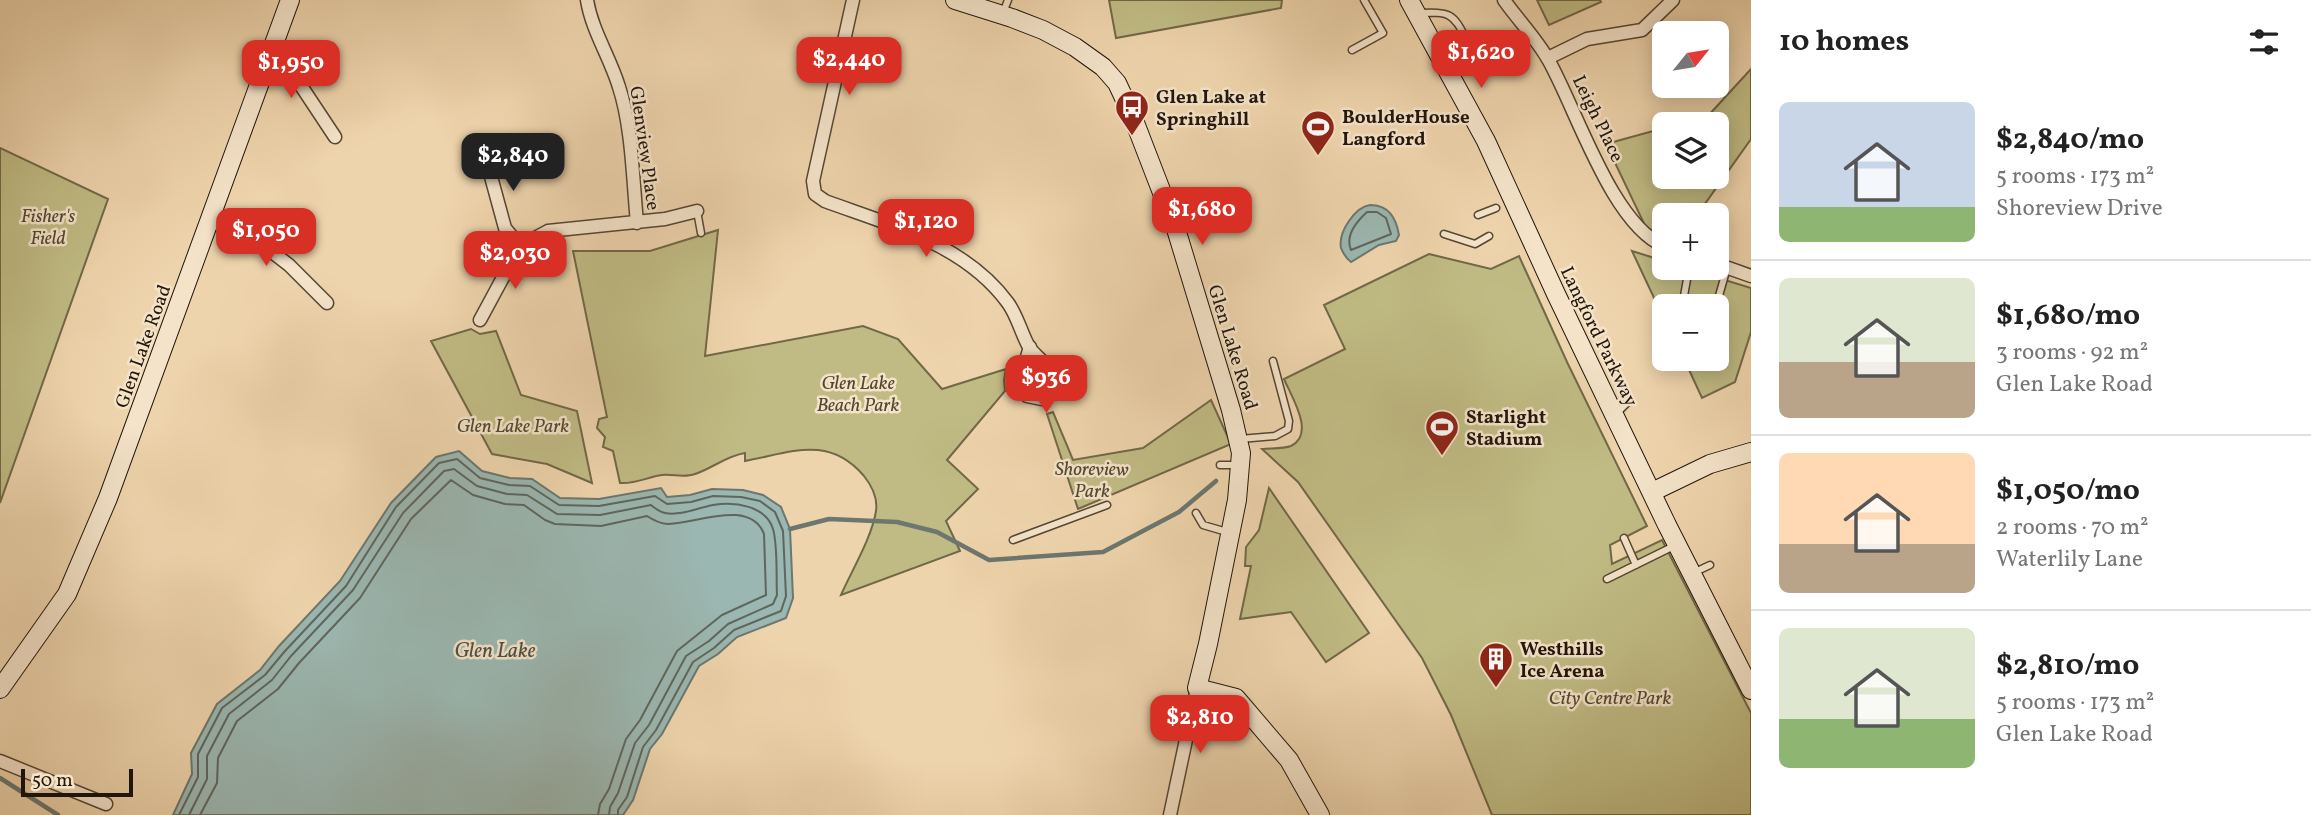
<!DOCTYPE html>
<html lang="en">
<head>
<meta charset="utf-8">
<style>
	body { margin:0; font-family:Vollkorn,serif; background:#f6f6f6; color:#222; height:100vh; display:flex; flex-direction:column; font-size:26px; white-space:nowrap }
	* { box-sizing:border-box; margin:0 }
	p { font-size:23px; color:#767676 }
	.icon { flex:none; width:38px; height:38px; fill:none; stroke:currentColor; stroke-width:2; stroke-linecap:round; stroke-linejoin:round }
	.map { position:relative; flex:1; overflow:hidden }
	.sheet { display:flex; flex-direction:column; background:#fff; width:560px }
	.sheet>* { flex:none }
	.needle { width:46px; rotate:60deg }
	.buttons { position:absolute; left:1652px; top:21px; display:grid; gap:14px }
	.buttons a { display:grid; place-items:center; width:77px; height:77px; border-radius:10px; background:#fff; box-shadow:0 4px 18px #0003; font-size:35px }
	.scale { position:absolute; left:21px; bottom:18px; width:112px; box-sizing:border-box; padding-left:7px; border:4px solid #22160c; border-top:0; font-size:19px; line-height:24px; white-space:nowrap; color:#22160c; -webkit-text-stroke:5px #f4e3c9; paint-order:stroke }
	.price { position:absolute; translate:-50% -60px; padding:0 16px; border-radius:14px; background:#d93025; color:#fff; font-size:23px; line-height:46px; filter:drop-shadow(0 2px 4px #0008) }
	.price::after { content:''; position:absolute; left:50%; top:42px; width:21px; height:16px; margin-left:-10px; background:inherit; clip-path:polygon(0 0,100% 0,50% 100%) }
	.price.active { background:#222; color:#fff }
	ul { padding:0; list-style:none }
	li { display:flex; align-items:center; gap:21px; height:175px; padding:0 28px }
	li+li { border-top:2px solid #e0e0e0 }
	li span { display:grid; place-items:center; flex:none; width:196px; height:140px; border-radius:10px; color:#555 }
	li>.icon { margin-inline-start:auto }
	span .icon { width:84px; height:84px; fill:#fffc; stroke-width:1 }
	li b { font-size:30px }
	h2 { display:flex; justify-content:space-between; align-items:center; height:84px; padding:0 28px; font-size:30px }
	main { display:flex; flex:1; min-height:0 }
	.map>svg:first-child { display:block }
	.green { fill:#c0bb84; stroke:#716848; stroke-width:2 }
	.water { fill:#9bb7b1; stroke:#6b776f; stroke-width:2 }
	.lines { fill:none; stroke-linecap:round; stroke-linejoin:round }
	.shore { stroke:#5e665e; stroke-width:2 }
	.stream { stroke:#6b776f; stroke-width:4.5 }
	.lane-casing { stroke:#554634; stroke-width:9 }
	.street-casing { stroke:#554634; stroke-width:15 }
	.secondary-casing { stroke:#22160c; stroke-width:20 }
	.lane { stroke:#f4e3c9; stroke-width:6 }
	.street { stroke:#f4e3c9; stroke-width:12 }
	.secondary { stroke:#f4e3c9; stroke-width:18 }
	.labels { text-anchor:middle; stroke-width:5; stroke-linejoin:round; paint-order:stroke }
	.poi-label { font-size:19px; font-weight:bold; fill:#22160c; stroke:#f4e3c9; text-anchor:start }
	.street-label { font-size:19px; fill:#22160c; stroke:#f4e3c9 }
	.park-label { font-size:19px; font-style:italic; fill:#514830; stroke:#f4e3c9 }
	.water-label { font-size:21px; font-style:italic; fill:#4c4e46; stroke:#f4e3c9 }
</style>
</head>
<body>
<main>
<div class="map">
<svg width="1751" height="815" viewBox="0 0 1751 815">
	<rect width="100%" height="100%" fill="#eed4ac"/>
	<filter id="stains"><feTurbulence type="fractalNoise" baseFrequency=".00286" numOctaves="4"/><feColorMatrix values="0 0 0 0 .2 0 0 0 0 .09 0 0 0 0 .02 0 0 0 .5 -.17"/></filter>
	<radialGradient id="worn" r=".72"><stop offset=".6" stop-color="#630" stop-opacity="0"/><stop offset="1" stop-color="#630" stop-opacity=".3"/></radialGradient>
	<path class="green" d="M1109 0H1282L1281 8 1116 38Z
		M1537 0H1600L1601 2 1549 25Z
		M1751 69V139L1697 215H1664V239L1649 234 1606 144 1664 128V177H1717V124H1679L1707 117Z
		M0 148 108 199 0 503Z
		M718 230 705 356 863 326 898 339 942 389 1006 369 1004 380 1005 391 947 460 978 489 946 521 960 551 841 595C852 570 872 537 876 511 878 497 872 486 864 476 828 434 790 453 745 461V453C726 456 713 468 695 474 684 478 674 474 662 475 647 477 637 484 620 483L613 451 603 447 605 437 597 428 599 419 607 417 573 251H650Z
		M1632 251 1664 261V268H1686L1751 288V332L1735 382 1702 398 1684 359H1717V306H1664V319Z
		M1429 254 1491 269 1519 256 1567 362 1647 526 1610 545 1612 564 1662 540 1751 713V815H1492L1451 715 1422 658 1298 482 1262 449C1270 448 1283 449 1291 446 1316 434 1291 396 1284 379L1345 349 1324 305Z
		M471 329 480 334 496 331 521 395 577 411 592 483 547 464 492 454 431 341Z
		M1211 400 1231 444 1078 509 1047 414 1053 412 1073 460 1143 448Z
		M1269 488 1369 633 1326 662 1291 612 1240 619 1251 566H1245L1246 547 1259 530Z"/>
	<path class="water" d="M1370 205C1389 205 1396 218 1399 235L1396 241 1379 245 1351 262C1347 259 1343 253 1341 248 1338 232 1355 207 1370 205Z
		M459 451 482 471 510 478 532 479 560 498 599 499 661 488 667 497 690 495 712 489 743 490 763 495 781 507 790 529 793 598 786 618 737 637 718 654 699 666 662 734 650 749 633 800 623 815H173L192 774 191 753 217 704 260 670 279 646 340 581 391 503 436 457Z"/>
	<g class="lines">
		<path class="shore" d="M1377 212 1386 218 1391 234 1351 250C1345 236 1356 222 1367 212Z
			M179 815 198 777V754L222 708 265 675 285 651 346 586 396 507 439 463 457 459 480 478 509 485 530 486 559 505 599 506 655 496 667 504 691 502 713 496 741 497 760 501 775 512 783 531 786 596 781 611 734 630 714 648 693 662 656 730 643 747 627 797 618 810V815
			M189 815 207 779V756L229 714 272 680 291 656 353 590 403 513 444 471 454 469 477 486 507 494 527 495 557 514 600 515 651 505C655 508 659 512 665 513 681 516 697 508 713 505 735 501 766 506 773 529 778 546 776 576 777 595L773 604 728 624 709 641 686 656 649 725 635 743 618 793 610 807 609 815
			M200 815 217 783 218 758 237 721 278 689 299 663 360 598 411 519 451 480 473 495 505 504 524 505 545 520 555 524 601 526 647 516C653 520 659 523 667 524 695 524 750 498 764 534L766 595 722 615 677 651 640 720 626 739 609 789 600 804 598 815"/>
		<path class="stream" d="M790 529 829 519 897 522 937 532 989 560 1103 552 1179 512 1216 481
			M0 778 58 815"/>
		<g class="lane-casing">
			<path id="lane" d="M1003 13 1008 0
				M1418 13C1450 12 1453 12 1467 41
				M1352 50 1383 33 1364 0
				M697 211 701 233
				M1478 215 1496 208
				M1444 234 1475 244 1489 236
				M1688 306 1684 296 1689 268
				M1716 306 1727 268
				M1616 414 1629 401
				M1240 439 1275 436 1288 429 1289 421 1273 361
				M1220 465H1236
				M1196 513 1203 525 1227 532
				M1624 538 1636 565
				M1013 540 1107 505
				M1693 573 1710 565
				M1607 579 1674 546"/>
		</g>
		<g class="street-casing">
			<path id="street" d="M587 0C592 31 610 57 619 87 632 126 633 182 637 223
				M853 0 813 181 815 194 825 201C890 225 965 244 1008 303 1018 317 1021 333 1029 347 1039 363 1078 381 1042 399L1027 396 1019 383 1030 347
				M1504 0C1518 20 1537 39 1549 61 1577 111 1612 224 1664 246
				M274 45 335 137
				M1548 58 1587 39 1642 30 1673 0
				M484 151 505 228 520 246
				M210 222 242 229 289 265 327 303
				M1717 264 1751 276
				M480 320 520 246 548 231 665 219 697 211
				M0 761 106 804
				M1170 815 1197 688"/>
		</g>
		<g class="secondary-casing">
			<path id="secondary" d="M955 0 1012 18 1043 30 1075 47 1103 67 1117 83 1132 115 1176 229 1231 410 1241 453 1237 500 1208 644 1197 688 1236 698 1289 760 1320 815
				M1409 0 1486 141 1556 294 1667 525 1751 690
				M1652 492 1710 464 1751 452
				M0 689 67 594 108 498 290 0"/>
		</g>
		<use href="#lane" class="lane"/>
		<use href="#street" class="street"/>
		<use href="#secondary" class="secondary"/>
	</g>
	<defs>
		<g id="bus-pin" transform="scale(1.75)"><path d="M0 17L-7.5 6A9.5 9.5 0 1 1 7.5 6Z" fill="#8f2418" stroke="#f4e3c9"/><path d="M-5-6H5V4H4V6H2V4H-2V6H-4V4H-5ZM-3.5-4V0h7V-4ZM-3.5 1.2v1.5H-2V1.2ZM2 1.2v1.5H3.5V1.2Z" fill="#fff"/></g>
		<g id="stadium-pin" transform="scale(1.75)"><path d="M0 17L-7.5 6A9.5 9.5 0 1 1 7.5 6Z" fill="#8f2418" stroke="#f4e3c9"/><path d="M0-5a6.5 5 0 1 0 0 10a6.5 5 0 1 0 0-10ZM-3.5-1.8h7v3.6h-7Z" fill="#fff"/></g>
		<g id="building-pin" transform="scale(1.75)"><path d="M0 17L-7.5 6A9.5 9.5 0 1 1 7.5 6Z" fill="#8f2418" stroke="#f4e3c9"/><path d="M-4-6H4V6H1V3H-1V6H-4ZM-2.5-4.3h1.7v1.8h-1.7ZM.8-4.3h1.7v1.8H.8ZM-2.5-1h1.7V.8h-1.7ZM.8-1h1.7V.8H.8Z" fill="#fff"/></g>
	</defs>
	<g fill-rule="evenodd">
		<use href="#bus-pin" x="1132" y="107"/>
		<use href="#stadium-pin" x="1318" y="127"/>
		<use href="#stadium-pin" x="1442" y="427"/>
		<use href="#building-pin" x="1496" y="659"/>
	</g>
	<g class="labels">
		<g class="poi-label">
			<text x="1156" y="103">Glen Lake at<tspan x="1156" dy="22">Springhill</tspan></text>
			<text x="1342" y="123">BoulderHouse<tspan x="1342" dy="22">Langford</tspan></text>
			<text x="1466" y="423">Starlight<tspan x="1466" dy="22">Stadium</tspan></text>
			<text x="1520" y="655">Westhills<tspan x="1520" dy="22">Ice Arena</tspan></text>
		</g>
		<g class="street-label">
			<text transform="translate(1599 118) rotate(64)" y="7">Leigh Place</text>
			<text transform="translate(646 148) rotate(82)" y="7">Glenview Place</text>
			<text transform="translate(1600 336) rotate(64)" y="7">Langford Parkway</text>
			<text transform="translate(142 346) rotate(-70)" y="7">Glen Lake Road</text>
			<text transform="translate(1234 347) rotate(73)" y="7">Glen Lake Road</text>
		</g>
		<g class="park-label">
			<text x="48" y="222">Fisher's<tspan x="48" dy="22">Field</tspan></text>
			<text x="858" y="389">Glen Lake<tspan x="858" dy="22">Beach Park</tspan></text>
			<text x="513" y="432">Glen Lake Park</text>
			<text x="1092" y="475">Shoreview<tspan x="1092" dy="22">Park</tspan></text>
			<text x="1610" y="704">City Centre Park</text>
		</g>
		<g class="water-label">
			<text x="495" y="657">Glen Lake</text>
		</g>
	</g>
	<rect width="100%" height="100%" filter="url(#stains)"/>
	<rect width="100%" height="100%" fill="url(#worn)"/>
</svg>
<div class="buttons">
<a><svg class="needle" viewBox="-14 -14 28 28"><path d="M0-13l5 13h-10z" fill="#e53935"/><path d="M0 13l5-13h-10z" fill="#767676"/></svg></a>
<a><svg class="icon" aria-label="layers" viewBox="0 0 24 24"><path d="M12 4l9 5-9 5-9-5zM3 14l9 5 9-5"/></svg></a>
<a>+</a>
<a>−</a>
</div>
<div class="scale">50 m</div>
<b class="price" style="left:1481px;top:90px">$1,620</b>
<b class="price" style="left:849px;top:97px">$2,440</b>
<b class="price" style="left:291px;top:100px">$1,950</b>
<b class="price active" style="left:513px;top:193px">$2,840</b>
<b class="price" style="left:1202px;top:247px">$1,680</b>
<b class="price" style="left:926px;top:259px">$1,120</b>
<b class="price" style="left:266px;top:268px">$1,050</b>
<b class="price" style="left:515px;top:291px">$2,030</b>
<b class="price" style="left:1046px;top:415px">$936</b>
<b class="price" style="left:1200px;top:755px">$2,810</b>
</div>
<section class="sheet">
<h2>10 homes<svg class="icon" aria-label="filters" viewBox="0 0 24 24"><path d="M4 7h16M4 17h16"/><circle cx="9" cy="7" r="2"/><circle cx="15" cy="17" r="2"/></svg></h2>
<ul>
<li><span style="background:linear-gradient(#c9d6e8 75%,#8fb573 0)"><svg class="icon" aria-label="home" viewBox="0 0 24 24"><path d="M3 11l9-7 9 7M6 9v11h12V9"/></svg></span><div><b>$2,840/mo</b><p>5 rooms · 173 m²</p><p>Shoreview Drive</p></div></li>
<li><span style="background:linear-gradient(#dfe7d0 60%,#b9a48a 0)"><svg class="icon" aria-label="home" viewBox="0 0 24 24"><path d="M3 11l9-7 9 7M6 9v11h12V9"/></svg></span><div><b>$1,680/mo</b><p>3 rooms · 92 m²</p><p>Glen Lake Road</p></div></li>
<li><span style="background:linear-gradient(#ffd9b3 65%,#b9a48a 0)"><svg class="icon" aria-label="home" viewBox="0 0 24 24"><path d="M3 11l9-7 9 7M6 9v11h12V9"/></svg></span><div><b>$1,050/mo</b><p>2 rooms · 70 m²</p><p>Waterlily Lane</p></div></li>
<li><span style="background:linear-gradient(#dfe7d0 65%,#8fb573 0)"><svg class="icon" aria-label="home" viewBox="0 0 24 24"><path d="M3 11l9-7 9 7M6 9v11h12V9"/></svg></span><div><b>$2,810/mo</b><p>5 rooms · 173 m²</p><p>Glen Lake Road</p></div></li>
</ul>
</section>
</main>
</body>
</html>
